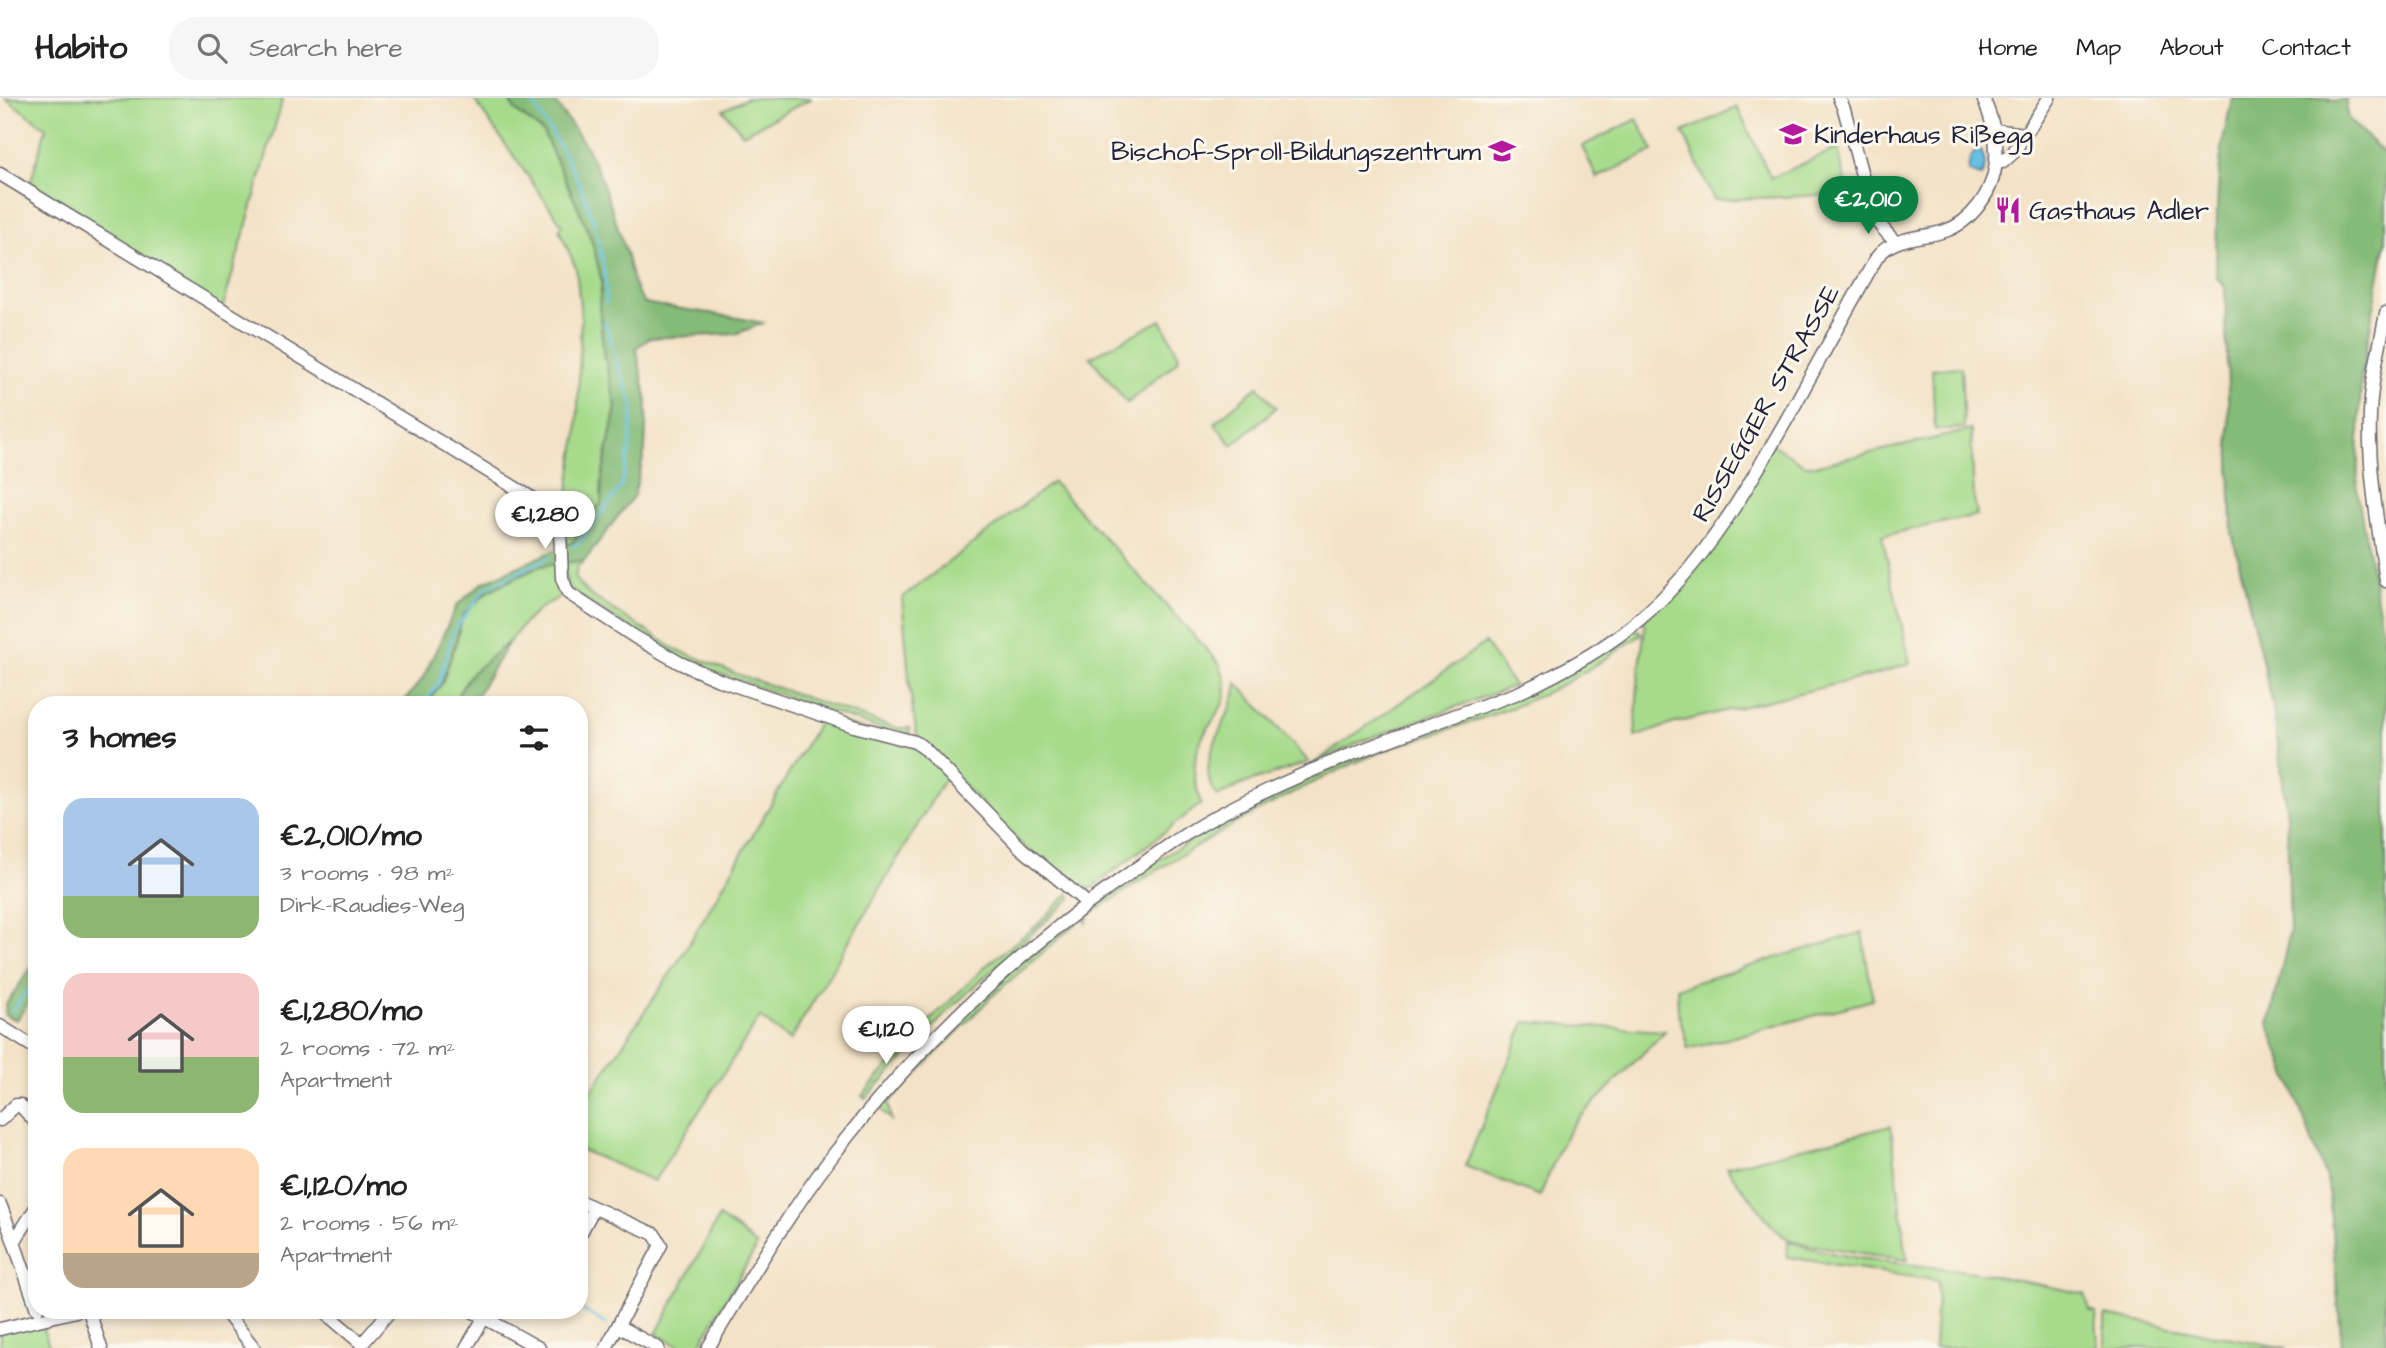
<!DOCTYPE html>
<html lang="en">
<head>
<meta charset="utf-8">
<style>
	body { margin:0; font-family:"Architects Daughter",sans-serif; background:#f6f6f6; color:#222; height:100vh; display:flex; flex-direction:column; font-size:26px; white-space:nowrap }
	* { box-sizing:border-box; margin:0 }
	p { font-size:23px; color:#767676 }
	.icon { flex:none; width:38px; height:38px; fill:none; stroke:currentColor; stroke-width:2; stroke-linecap:round; stroke-linejoin:round }
	.map { position:relative; flex:1; overflow:hidden }
	.sheet { position:absolute; left:28px; top:598px; width:560px; height:623px; display:flex; flex-direction:column; background:#fff; border-radius:28px; box-shadow:0 4px 10px #0003 }
	.sheet>* { flex:none }
	.price { position:absolute; translate:-50% -60px; padding:0 16px; border-radius:24px; background:#fff; color:#222; font-size:23px; line-height:46px; filter:drop-shadow(0 2px 4px #0008) }
	.price::after { content:''; position:absolute; left:50%; top:42px; width:21px; height:16px; margin-left:-10px; background:inherit; clip-path:polygon(0 0,100% 0,50% 100%) }
	.price.selected { background:#0b8043; color:#fff }
	ul { padding:0; list-style:none }
	li { display:flex; align-items:center; gap:21px; height:175px; padding:0 35px }
	li span { display:grid; place-items:center; flex:none; width:196px; height:140px; border-radius:21px; color:#555 }
	li>.icon { margin-inline-start:auto }
	span .icon { width:84px; height:84px; fill:#fffc; stroke-width:1 }
	li b { font-size:30px }
	h2 { display:flex; justify-content:space-between; align-items:center; height:84px; padding:0 35px; font-size:30px }
	header { display:flex; align-items:center; gap:42px; box-sizing:border-box; height:98px; padding:0 35px; background:#fff; border-bottom:2px solid #e0e0e0 }
	header strong { font-size:33px }
	nav { display:flex; gap:38px; margin-inline-start:auto; font-size:24px }
	.search { width:490px; height:63px; background:#f6f6f6; display:flex; align-items:center; gap:18px; box-sizing:border-box; padding:0 24px; border-radius:28px; color:#767676; font-size:26px }
	.map>svg:first-child { display:block }
	.green { fill:#a6db8b; stroke:#647e63; stroke-width:2 }
	.forest { fill:#84bb77; stroke:#536e59; stroke-width:2 }
	.water { fill:#67c2e5; stroke:#447290; stroke-width:2 }
	.lines { fill:none; stroke-linecap:round; stroke-linejoin:round }
	.stream { stroke:#67c2e5; stroke-width:2.5 }
	.minor-casing { stroke:#6b656c; stroke-width:15 }
	.minor { stroke:#fff; stroke-width:12 }
	.labels { text-anchor:middle; stroke-width:6; stroke-linejoin:round; paint-order:stroke }
	.poi-label { font-size:26px; fill:#22223b; stroke:#fbf7ec; text-anchor:start }
	.street-label { font-size:26px; fill:#22223b; stroke:#fbf7ec }
</style>
</head>
<body>
<header>
<strong>Habito</strong>
<div class="search"><svg class="icon" aria-label="search" viewBox="0 0 24 24"><circle cx="10" cy="10" r="6"/><path d="M15 15l6 6"/></svg>Search here</div>
<nav><a>Home</a><a>Map</a><a>About</a><a>Contact</a></nav>
</header>
<div class="map">
<svg width="2386" height="1250" viewBox="0 0 2386 1250">
	<rect width="100%" height="100%" fill="#fbf7ec"/>
	<filter id="ink" filterUnits="userSpaceOnUse"><feTurbulence type="fractalNoise" baseFrequency=".0143" numOctaves="2"/><feDisplacementMap in="SourceGraphic" scale="14" xChannelSelector="R" yChannelSelector="G"/><feConvolveMatrix kernelMatrix="1 2 1 2 8 2 1 2 1" color-interpolation-filters="sRGB"/></filter>
	<filter id="wash" filterUnits="userSpaceOnUse"><feTurbulence type="fractalNoise" baseFrequency=".00686" numOctaves="4" result="noise"/><feDisplacementMap in="SourceGraphic" scale="28" xChannelSelector="R" yChannelSelector="G"/><feGaussianBlur stdDeviation="1.57" result="paint"/><feColorMatrix in="noise" values="0 0 0 0 0 0 0 0 0 0 0 0 0 0 0 0 0 1.4 0 .05"/><feComposite in="paint" operator="in"/></filter>
	<g filter="url(#wash)">
		<rect width="100%" height="100%" fill="#f3e2c6"/>
		<path class="green" d="M5 0H283L222 212 28 93 46 30Z
			M473 0H508L515 12 543 34 582 118 593 147 602 184 599 205 603 251 616 309 602 379 601 405 573 444 562 448 557 423 565 414 577 337 581 218 576 170 559 131 562 127Z
			M747 0H812L743 36 723 12Z
			M1737 9 1771 80 1838 50 1846 89 1825 97 1714 102 1683 34Z
			M1637 21 1653 53 1597 80 1582 48Z
			M1161 222 1179 258 1178 263 1127 305 1090 259Z
			M1961 269 1964 330 1935 332 1932 271Z
			M1258 288 1276 310 1232 347 1214 325Z
			M1971 332 1974 401 1977 417 1882 438 1910 565 1878 576 1675 625 1635 639 1638 585 1645 528 1643 519 1687 474 1772 346 1805 367H1817Z
			M1053 384 1218 564C1242 611 1204 617 1196 658 1192 675 1196 689 1201 706L1088 793 1082 795 1021 746 920 643 916 633 910 592 902 500Z
			M585 462 577 469 575 481 590 497 675 551 734 575 895 630H910L909 639 901 638 677 561 568 490 564 465Z
			M562 465 565 496 544 508 528 521 509 544 471 576 451 607H426L442 585 456 544 463 517 488 493 540 468Z
			M1632 532H1638L1642 536C1606 560 1572 584 1532 601 1479 625 1420 637 1366 660 1268 703 1176 757 1088 818L1086 825 1082 817 1154 764 1253 707 1329 671 1469 618Z
			M1485 545 1514 588 1362 643 1313 666Z
			M1237 585 1309 664 1243 686 1217 699C1190 661 1234 623 1237 585Z
			M822 619 913 646 947 677 790 943 760 919 654 1083 579 1051V1012L683 856Z
			M1069 795 1071 800 952 909 866 1000 862 998 918 934 987 867 1036 828Z
			M1075 823 1078 824 992 898 888 1005 891 1022 883 1014 880 1008 918 961 993 887Z
			M1862 834 1873 902 1688 951 1678 912 1677 890Z
			M1525 924 1665 933 1573 1026 1559 1051 1540 1098 1465 1068Z
			M1891 1028 1907 1162 1806 1146 1786 1140 1774 1130 1726 1069Z
			M719 1119 738 1132 757 1148 698 1250H683L656 1236Z
			M1788 1143C1842 1162 1901 1165 1958 1172 2000 1177 2043 1188 2085 1196L2090 1213 2096 1215 2098 1250H1934L1938 1183 1787 1159Z
			M2105 1217 2287 1250H2105Z
			M40 1222 50 1250H0V1232Z"/>
		<path class="forest" d="M508 0H553C564 19 579 35 589 54 603 81 617 126 626 155 631 173 632 189 644 205 684 212 724 216 763 225L736 236 650 240 636 250 647 303 645 352 634 397 585 462 540 468 488 493 463 517 456 544 442 585 426 607H401L423 580 457 507 482 485 573 444 601 405 602 379 616 309 603 251 599 205 602 184 593 147 582 118 543 34 515 12Z
			M2233 0H2329L2330 3 2346 1 2348 21 2386 57V143L2361 280 2357 393 2386 550V1250H2342L2328 1086 2269 927 2290 833 2287 716 2273 608 2232 434 2225 189 2216 179C2217 119 2215 58 2233 0Z
			M509 544 471 607H451L471 576Z
			M37 861V890L17 922 5 917 6 906Z"/>
		<path class="water" d="M1978 52 1981 53C1985 62 1987 69 1981 78L1969 74C1968 65 1970 57 1978 52Z"/>
		<g class="lines">
			<path class="stream" d="M528 0C571 58 607 131 606 205
				M573 448 578 446 621 389 630 350 633 306 618 269 605 223
				M423 607 438 587 454 533 485 491 549 459
				M12 913 37 879
				M579 1210 607 1227"/>
		</g>
	</g>
	<g filter="url(#ink)">
		<g class="lines">
			<g class="minor-casing">
				<path id="minor" d="M1839 0 1844 11 1872 114 1878 125 1895 144
					M1994 32 2025 36
					M1997 64H2003L2013 55 2049 0
					M0 76 550 411 560 433 562 480 568 495 635 539 680 565 719 582 854 628 915 644 924 650 1021 750 1087 805
					M2386 215C2380 248 2371 282 2370 316 2368 372 2378 428 2386 483
					M0 928 37 951
					M0 1022 16 1007H20L37 1026
					M579 1103 654 1136 661 1147 606 1250
					M0 1106 14 1144
					M37 1108 14 1144 37 1211
					M579 1138 594 1110
					M89 1213 101 1250
					M225 1213 254 1250
					M323 1213 362 1246 390 1213
					M472 1213 539 1250
					M618 1228 658 1250
					M0 1231 76 1213
					M466 1250 484 1220
					M708 1250C748 1184 787 1117 834 1056 914 952 1009 862 1116 785 1148 762 1180 738 1215 719 1311 667 1415 632 1518 595 1561 575 1604 552 1640 521 1706 465 1750 386 1792 312 1820 261 1848 210 1877 159 1895 137 1921 141 1945 133 1960 128 1970 119 1979 107 2004 74 1999 36 1983 0"/>
			</g>
			<use href="#minor" class="minor"/>
		</g>
	</g>
	<defs>
		<g id="school-bare" transform="scale(2.1)"><path d="M0-5L7-2L0 1L-7-2ZM-4 1L0 2.5L4 1V4Q0 6-4 4Z" fill="#b5179e" stroke="#fbf7ec" stroke-width="2.5" paint-order="stroke"/></g>
		<g id="restaurant-bare" transform="scale(2.1)"><path d="M-5-6h1v4h1v-4h1v4h1v-4h1v5L-1.5 .5V6h-2V.5L-5-1ZM5-6V6H3V1.5H1.5Q1.5-4 5-6Z" fill="#b5179e" stroke="#fbf7ec" stroke-width="2.5" paint-order="stroke"/></g>
	</defs>
	<g fill-rule="evenodd">
		<use href="#school-bare" x="1793" y="36"/>
		<use href="#school-bare" x="1502" y="53"/>
		<use href="#restaurant-bare" x="2008" y="112"/>
	</g>
	<g class="labels">
		<g class="poi-label">
			<text x="1814" y="45">Kinderhaus Rißegg</text>
			<text x="1481" y="62" text-anchor="end">Bischof-Sproll-Bildungszentrum</text>
			<text x="2029" y="121">Gasthaus Adler</text>
		</g>
		<g class="street-label">
			<text transform="translate(1765 305) rotate(-60)" y="9">RISSEGGER STRASSE</text>
		</g>
	</g>
</svg>
<b class="price selected" style="left:1868px;top:138px">€2,010</b>
<b class="price" style="left:545px;top:453px">€1,280</b>
<b class="price" style="left:886px;top:968px">€1,120</b>
<section class="sheet">
<h2>3 homes<svg class="icon" aria-label="filters" viewBox="0 0 24 24"><path d="M4 7h16M4 17h16"/><circle cx="9" cy="7" r="2"/><circle cx="15" cy="17" r="2"/></svg></h2>
<ul>
<li><span style="background:linear-gradient(#a9c7e8 70%,#8fb573 0)"><svg class="icon" aria-label="home" viewBox="0 0 24 24"><path d="M3 11l9-7 9 7M6 9v11h12V9"/></svg></span><div><b>€2,010/mo</b><p>3 rooms · 98 m²</p><p>Dirk-Raudies-Weg</p></div></li>
<li><span style="background:linear-gradient(#f6c9c9 60%,#8fb573 0)"><svg class="icon" aria-label="home" viewBox="0 0 24 24"><path d="M3 11l9-7 9 7M6 9v11h12V9"/></svg></span><div><b>€1,280/mo</b><p>2 rooms · 72 m²</p><p>Apartment</p></div></li>
<li><span style="background:linear-gradient(#ffd9b3 75%,#b9a48a 0)"><svg class="icon" aria-label="home" viewBox="0 0 24 24"><path d="M3 11l9-7 9 7M6 9v11h12V9"/></svg></span><div><b>€1,120/mo</b><p>2 rooms · 56 m²</p><p>Apartment</p></div></li>
</ul>
</section>
</div>
</body>
</html>
